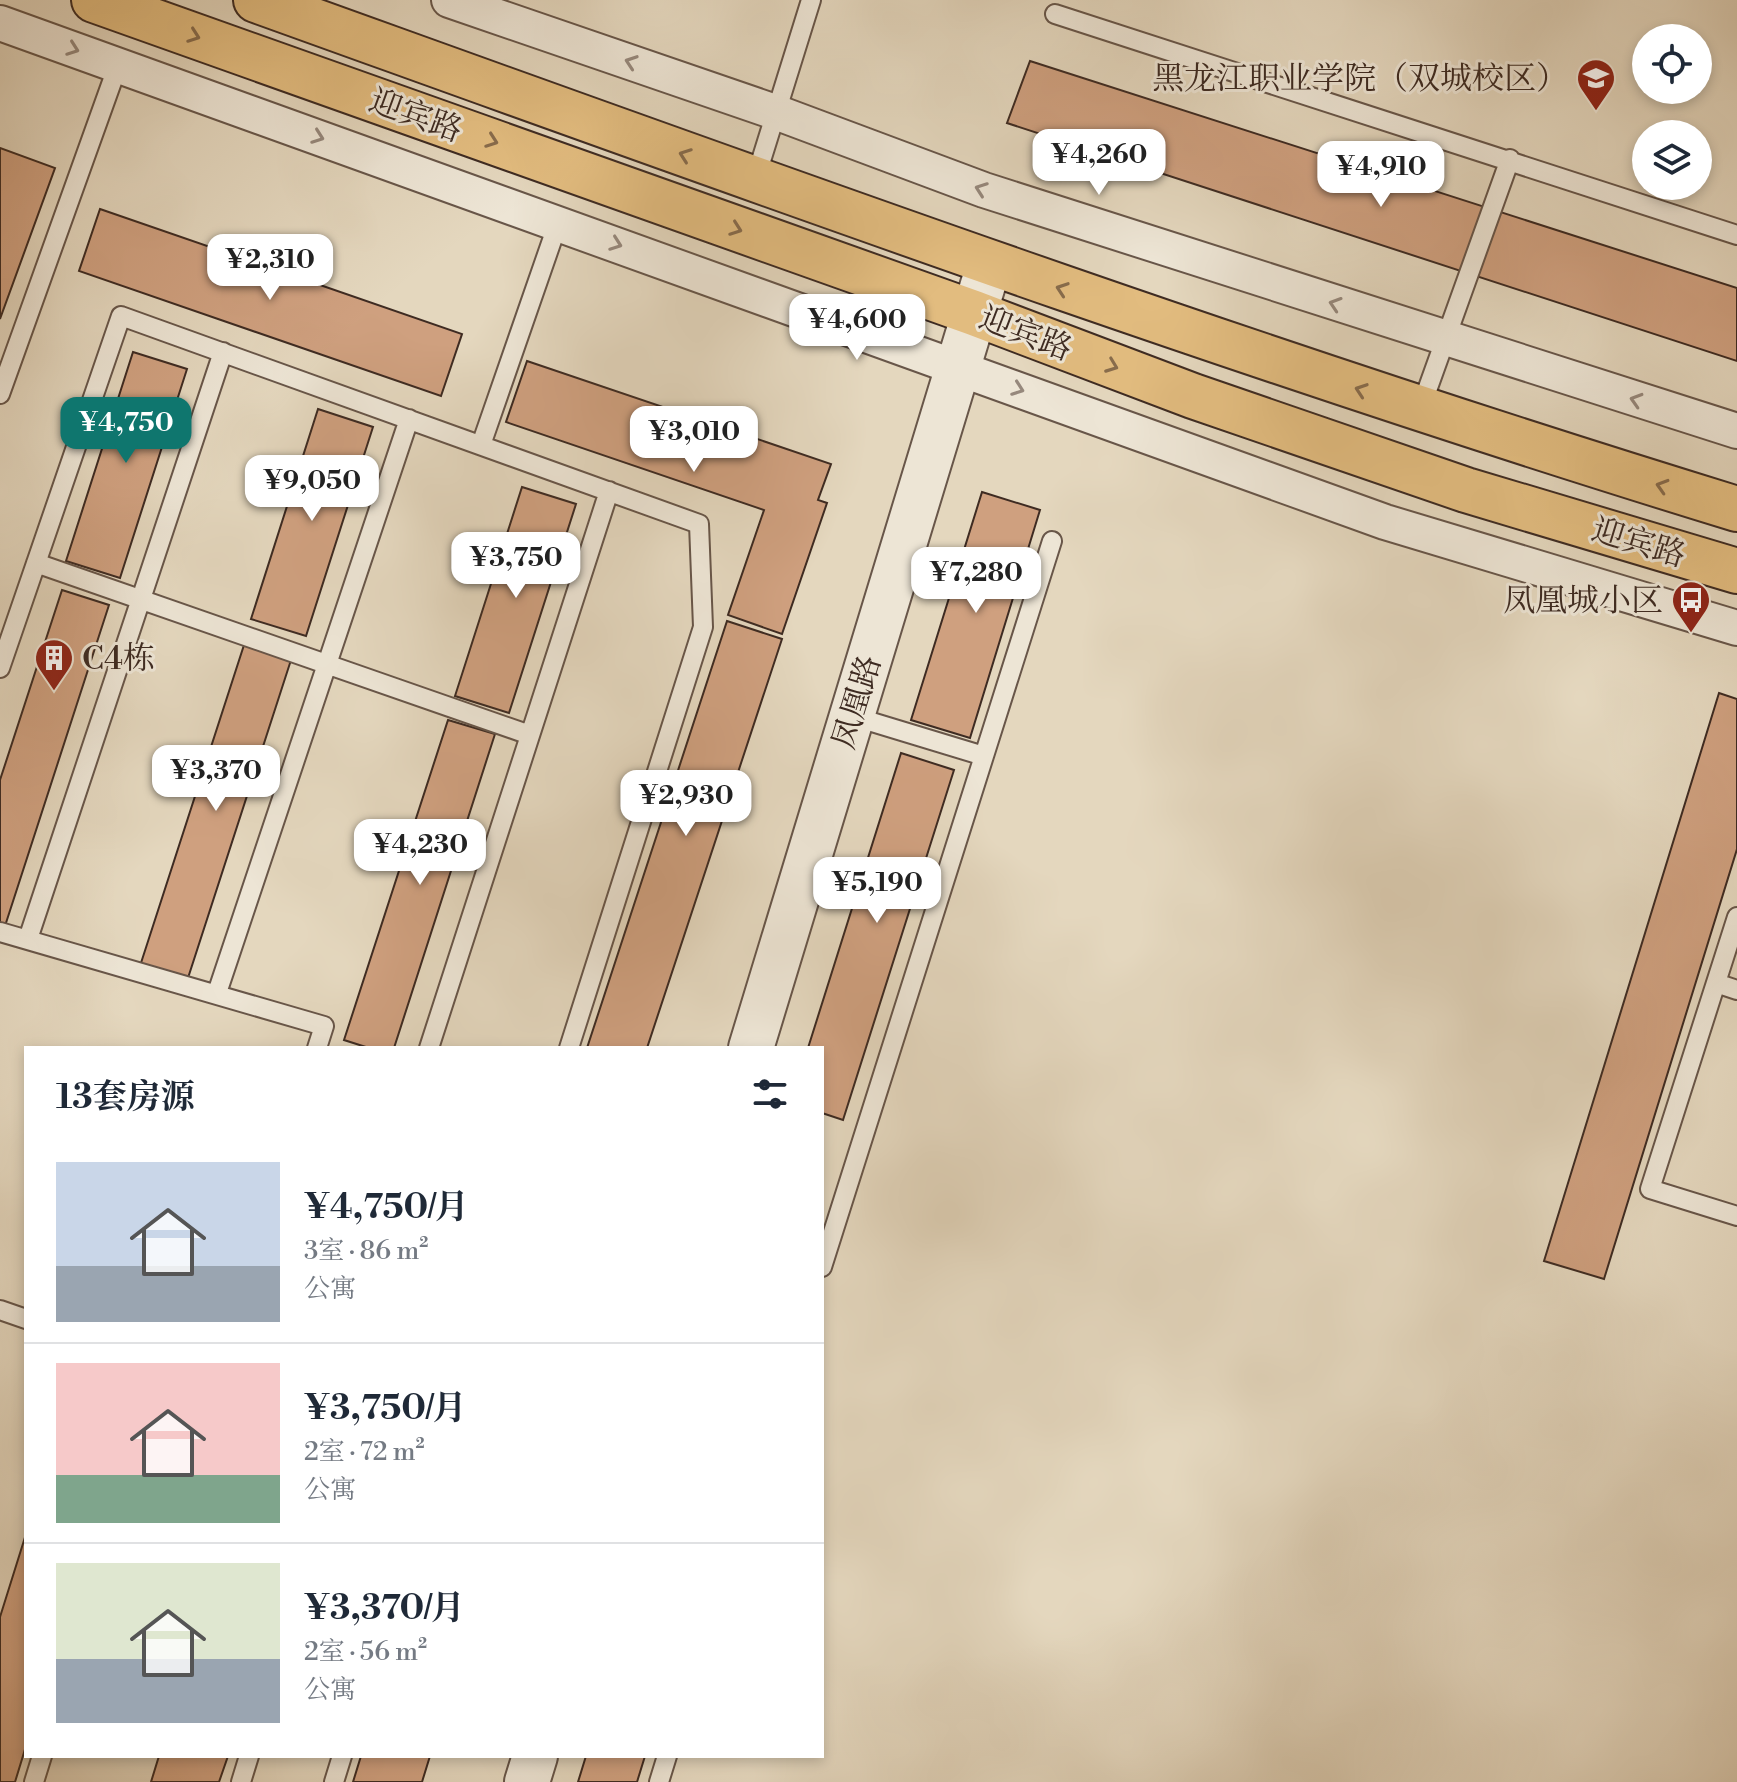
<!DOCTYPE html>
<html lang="zh">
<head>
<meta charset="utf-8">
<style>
	body { margin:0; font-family:"Libre Bodoni","Noto Serif SC",serif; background:#f2f2f3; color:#1f2937; height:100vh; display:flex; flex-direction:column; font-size:30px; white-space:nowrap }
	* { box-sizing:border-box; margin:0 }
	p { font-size:26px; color:#747a83 }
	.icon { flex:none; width:44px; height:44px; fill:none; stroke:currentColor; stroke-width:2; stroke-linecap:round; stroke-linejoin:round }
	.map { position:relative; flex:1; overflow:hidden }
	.drawer { position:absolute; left:24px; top:1046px; width:800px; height:712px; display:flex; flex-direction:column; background:#fff; border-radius:0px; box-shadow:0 4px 12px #0003 }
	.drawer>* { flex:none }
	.tools { position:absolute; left:1632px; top:24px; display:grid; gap:16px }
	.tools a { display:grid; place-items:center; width:80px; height:80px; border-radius:50%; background:#fff; box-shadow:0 4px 12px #0003; font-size:40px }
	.price { position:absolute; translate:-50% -68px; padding:0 18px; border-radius:16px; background:#fff; color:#222; font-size:26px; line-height:52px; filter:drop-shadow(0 2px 4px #0008) }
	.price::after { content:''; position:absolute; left:50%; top:48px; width:24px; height:18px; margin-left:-12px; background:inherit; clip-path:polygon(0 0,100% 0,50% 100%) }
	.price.active { background:#0f766e; color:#fff }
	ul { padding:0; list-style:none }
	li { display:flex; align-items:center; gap:24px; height:200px; padding:0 32px }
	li+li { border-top:2px solid #e0e1e3 }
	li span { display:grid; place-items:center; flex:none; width:224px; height:160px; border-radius:0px; color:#555 }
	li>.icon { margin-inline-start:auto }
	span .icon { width:96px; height:96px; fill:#fffc; stroke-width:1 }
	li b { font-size:34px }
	h2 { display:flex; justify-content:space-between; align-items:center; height:96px; padding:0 32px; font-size:34px }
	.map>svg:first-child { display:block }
	.building { fill:#cfa07f; stroke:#3e2b22; stroke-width:2 }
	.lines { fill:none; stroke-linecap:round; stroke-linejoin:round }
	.service-casing { stroke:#685649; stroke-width:22 }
	.minor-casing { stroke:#685649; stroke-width:38 }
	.tertiary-casing { stroke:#685649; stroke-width:48 }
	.primary-casing { stroke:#3e2b22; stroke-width:48 }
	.service { stroke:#ede5d5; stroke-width:18 }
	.minor { stroke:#ede5d5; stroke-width:34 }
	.tertiary { stroke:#ede5d5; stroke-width:44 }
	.primary { stroke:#e2bc7f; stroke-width:44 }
	.oneway { stroke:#886c4c }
	.oneway2 { stroke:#96887c }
	.labels { text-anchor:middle; stroke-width:6; stroke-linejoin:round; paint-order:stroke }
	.poi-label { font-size:32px; fill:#3e2b22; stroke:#ede5d5; text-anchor:end }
	.street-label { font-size:32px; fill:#3e2b22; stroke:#ede5d5 }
</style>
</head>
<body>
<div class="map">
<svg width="1737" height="1782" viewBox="0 0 1737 1782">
	<rect width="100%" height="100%" fill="#e4d7be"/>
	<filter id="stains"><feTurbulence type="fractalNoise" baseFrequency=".0025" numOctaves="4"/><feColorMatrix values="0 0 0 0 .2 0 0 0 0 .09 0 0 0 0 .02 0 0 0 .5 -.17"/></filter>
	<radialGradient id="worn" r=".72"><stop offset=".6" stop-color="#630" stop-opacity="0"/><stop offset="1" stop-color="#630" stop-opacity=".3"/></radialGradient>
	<path class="building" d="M1030 61 1737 288V361L1007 123Z
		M0 148 55 168 0 319Z
		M100 209 462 334 441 396 79 271Z
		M133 352 187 369 120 578 66 561Z
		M527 361 831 464 818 500 827 503 782 634 728 615 764 510 506 422Z
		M318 409 373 427 306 636 251 619Z
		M522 487 576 504 509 713 455 696Z
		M982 492 1040 510 970 738 911 720Z
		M62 590 109 605 5 926 0 924V780Z
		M727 621 782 639 647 1048H587Z
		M244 645 291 660 187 981 140 966Z
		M1719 693 1737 699V849L1604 1279 1544 1261Z
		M448 720 495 734 394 1048H369L344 1040Z
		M901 753 954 770 843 1120 822 1113V1048H808Z
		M26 1534V1746L15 1782H0V1617Z
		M159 1756H228L219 1782H151Z
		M361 1756H430L422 1782H353Z
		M586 1756H645L637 1782H578Z"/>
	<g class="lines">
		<g class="service-casing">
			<path id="service" d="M1055 14 1737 235
				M755 180 811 0
				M0 394 118 65
				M1420 410 1510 159
				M481 445 558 223
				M36 563 530 735
				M0 668 121 316 699 524 703 627 569 1048
				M852 716 984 756 1052 541
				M1737 917 1650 1189 1737 1216
				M0 932 324 1026 317 1048
				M28 939 223 352
				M1716 983 1737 990
				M217 993 409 419
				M429 1048 609 491
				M822 1267 984 756
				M0 1310 26 1319
				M34 1782 42 1756
				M241 1782 249 1756
				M334 1782 342 1756
				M659 1782 667 1756"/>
		</g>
		<g class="minor-casing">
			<path id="minor" d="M449 0 778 113 984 190 1737 431
				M0 23 1385 522 1737 628"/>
		</g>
		<g class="tertiary-casing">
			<path id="tertiary" d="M751 1048 989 265
				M527 1782 535 1756"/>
		</g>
		<g class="primary-casing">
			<path id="primary" d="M94 0 974 313 1193 396 1466 490 1737 571
				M256 0C748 177 1237 356 1737 509"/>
		</g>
		<use href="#service" class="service"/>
		<use href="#minor" class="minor"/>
		<use href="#tertiary" class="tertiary"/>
		<use href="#primary" class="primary"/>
	</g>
	<defs><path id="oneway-chevron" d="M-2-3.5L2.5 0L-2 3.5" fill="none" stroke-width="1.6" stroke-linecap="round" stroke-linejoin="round" transform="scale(2)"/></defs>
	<g class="oneway">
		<use href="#oneway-chevron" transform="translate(194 36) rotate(20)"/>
		<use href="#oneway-chevron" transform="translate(492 141) rotate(20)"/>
		<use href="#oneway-chevron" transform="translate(685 155) rotate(-160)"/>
		<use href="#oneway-chevron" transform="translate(736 229) rotate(20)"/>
		<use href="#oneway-chevron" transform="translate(1062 289) rotate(-161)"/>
		<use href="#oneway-chevron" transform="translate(1112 366) rotate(21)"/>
		<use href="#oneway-chevron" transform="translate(1361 390) rotate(-161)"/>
		<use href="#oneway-chevron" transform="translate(1662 486) rotate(-163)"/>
	</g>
	<g class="oneway2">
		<use href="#oneway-chevron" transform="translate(73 49) rotate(20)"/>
		<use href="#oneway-chevron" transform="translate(631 62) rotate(-161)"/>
		<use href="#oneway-chevron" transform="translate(318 137) rotate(20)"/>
		<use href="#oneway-chevron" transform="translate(981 189) rotate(-160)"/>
		<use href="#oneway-chevron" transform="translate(616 244) rotate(20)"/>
		<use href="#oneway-chevron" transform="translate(1335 304) rotate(-162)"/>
		<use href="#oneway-chevron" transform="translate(1018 389) rotate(20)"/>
		<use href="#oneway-chevron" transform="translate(1636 400) rotate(-163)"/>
	</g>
	<defs>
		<g id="university-pin" transform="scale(2)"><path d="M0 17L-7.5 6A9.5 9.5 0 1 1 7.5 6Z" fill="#8f2418" stroke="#ede5d5"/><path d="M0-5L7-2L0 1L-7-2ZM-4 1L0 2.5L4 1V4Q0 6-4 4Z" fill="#fff"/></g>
		<g id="bus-pin" transform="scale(2)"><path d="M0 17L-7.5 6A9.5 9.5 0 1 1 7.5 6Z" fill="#8f2418" stroke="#ede5d5"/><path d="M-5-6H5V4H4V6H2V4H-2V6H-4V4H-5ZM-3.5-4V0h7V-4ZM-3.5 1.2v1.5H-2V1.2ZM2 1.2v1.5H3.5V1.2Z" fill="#fff"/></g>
		<g id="building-pin" transform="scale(2)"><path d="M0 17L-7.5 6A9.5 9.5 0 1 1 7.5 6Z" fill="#8f2418" stroke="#ede5d5"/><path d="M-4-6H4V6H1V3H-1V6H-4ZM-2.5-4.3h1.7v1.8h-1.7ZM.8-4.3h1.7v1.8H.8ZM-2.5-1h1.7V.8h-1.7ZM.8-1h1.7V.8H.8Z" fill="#fff"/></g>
	</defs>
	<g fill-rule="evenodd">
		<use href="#university-pin" x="1596" y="78"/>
		<use href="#bus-pin" x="1691" y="600"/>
		<use href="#building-pin" x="54" y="658"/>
	</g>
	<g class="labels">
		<g class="poi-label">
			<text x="1568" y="89">黑龙江职业学院（双城校区）</text>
			<text x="1663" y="611">凤凰城小区</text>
			<text x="82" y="669" text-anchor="start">C4栋</text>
		</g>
		<g class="street-label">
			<text transform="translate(416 115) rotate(20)" y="11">迎宾路</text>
			<text transform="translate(1026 333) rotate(21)" y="11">迎宾路</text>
			<text transform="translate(1639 542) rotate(17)" y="11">迎宾路</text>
			<text transform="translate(856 702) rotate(-73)" y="11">凤凰路</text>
		</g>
	</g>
	<rect width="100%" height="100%" filter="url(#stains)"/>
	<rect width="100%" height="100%" fill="url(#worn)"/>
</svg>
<div class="tools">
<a><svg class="icon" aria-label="locate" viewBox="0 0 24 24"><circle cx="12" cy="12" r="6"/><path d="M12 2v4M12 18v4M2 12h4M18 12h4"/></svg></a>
<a><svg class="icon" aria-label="layers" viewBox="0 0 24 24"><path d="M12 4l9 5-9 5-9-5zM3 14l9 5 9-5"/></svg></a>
</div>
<b class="price" style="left:1099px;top:197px">¥4,260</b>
<b class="price" style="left:1381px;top:209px">¥4,910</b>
<b class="price" style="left:270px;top:302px">¥2,310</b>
<b class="price" style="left:857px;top:362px">¥4,600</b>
<b class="price active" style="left:126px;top:465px">¥4,750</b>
<b class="price" style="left:694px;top:474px">¥3,010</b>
<b class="price" style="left:312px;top:523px">¥9,050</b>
<b class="price" style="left:516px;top:600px">¥3,750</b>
<b class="price" style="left:976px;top:615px">¥7,280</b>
<b class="price" style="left:216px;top:813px">¥3,370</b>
<b class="price" style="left:686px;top:838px">¥2,930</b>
<b class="price" style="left:420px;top:887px">¥4,230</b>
<b class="price" style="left:877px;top:925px">¥5,190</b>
<section class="drawer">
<h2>13套房源<svg class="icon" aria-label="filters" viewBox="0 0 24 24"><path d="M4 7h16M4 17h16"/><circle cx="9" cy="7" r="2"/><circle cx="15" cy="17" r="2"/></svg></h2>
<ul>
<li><span style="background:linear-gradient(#c9d6e8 65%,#9aa5b1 0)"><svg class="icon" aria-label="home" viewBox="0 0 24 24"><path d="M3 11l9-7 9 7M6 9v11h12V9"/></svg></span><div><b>¥4,750/月</b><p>3室 · 86 m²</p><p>公寓</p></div></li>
<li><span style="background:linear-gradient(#f6c9c9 70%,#7fa58c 0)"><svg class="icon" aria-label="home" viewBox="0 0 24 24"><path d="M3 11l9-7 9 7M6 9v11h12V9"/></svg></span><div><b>¥3,750/月</b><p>2室 · 72 m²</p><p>公寓</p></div></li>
<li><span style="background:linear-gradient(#dfe7d0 60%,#9aa5b1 0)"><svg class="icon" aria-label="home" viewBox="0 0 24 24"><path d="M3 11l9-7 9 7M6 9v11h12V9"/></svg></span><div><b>¥3,370/月</b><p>2室 · 56 m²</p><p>公寓</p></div></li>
</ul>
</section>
</div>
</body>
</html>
